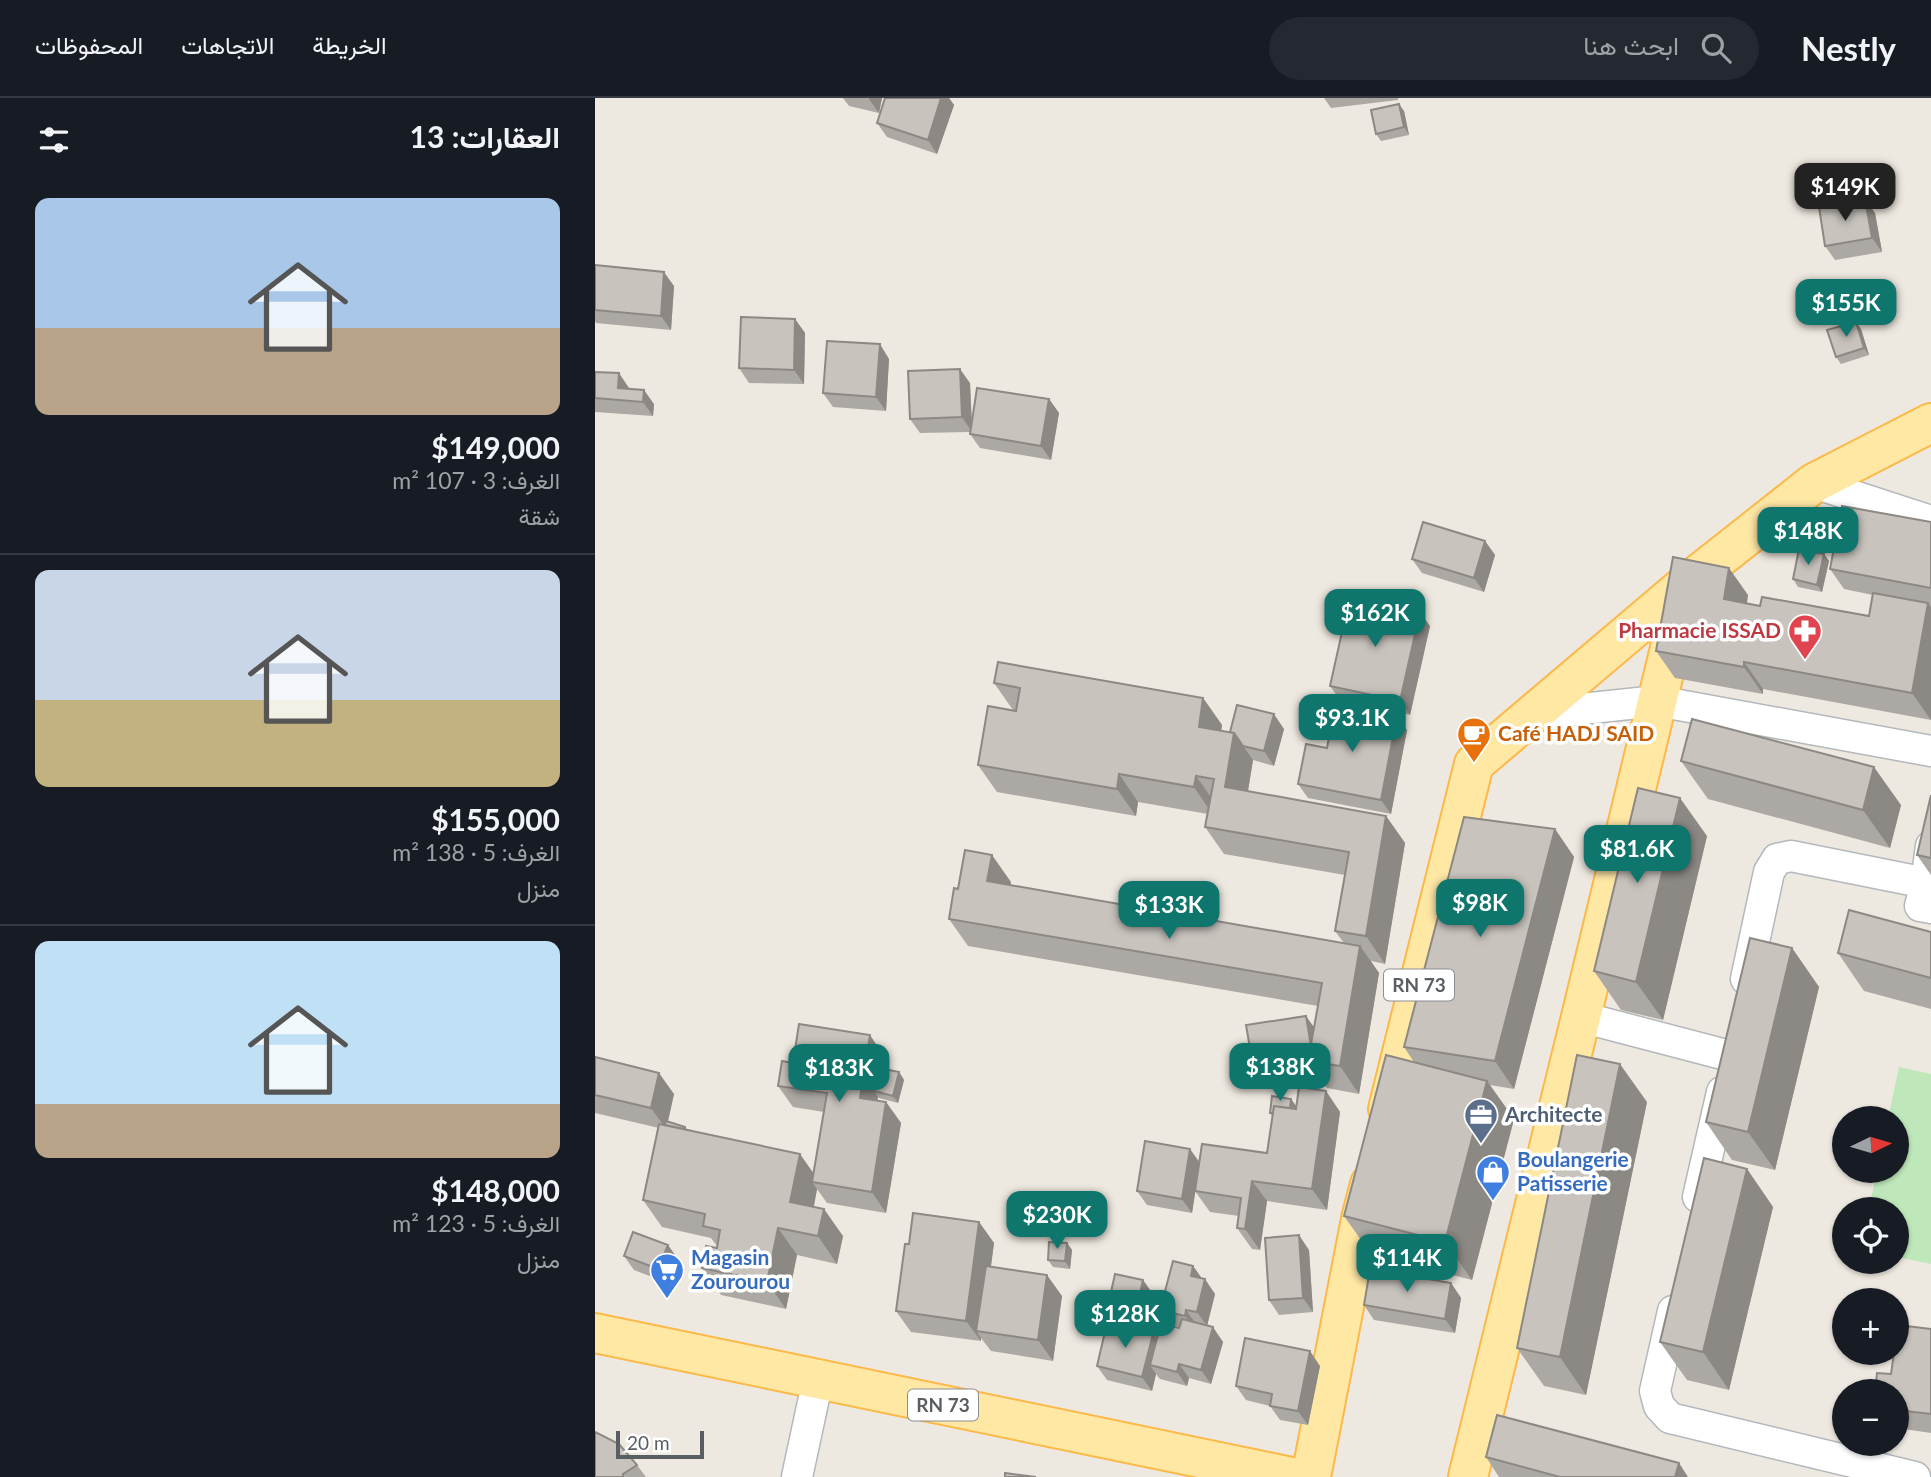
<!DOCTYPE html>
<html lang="ar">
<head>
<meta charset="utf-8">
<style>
	body { margin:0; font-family:Lato,Vazirmatn,sans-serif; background:#242831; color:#f1f3f6; direction:rtl; height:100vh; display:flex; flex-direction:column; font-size:26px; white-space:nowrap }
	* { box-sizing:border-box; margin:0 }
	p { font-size:23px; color:#9ea1a6 }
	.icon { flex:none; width:38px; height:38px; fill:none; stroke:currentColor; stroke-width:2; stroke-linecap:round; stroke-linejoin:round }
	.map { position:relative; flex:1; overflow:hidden; direction:ltr }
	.panel { display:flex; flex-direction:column; background:#171b24; width:595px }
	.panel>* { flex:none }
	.needle { width:46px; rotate:85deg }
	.tools { position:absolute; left:1237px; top:1008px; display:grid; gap:14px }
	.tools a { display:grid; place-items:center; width:77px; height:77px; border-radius:50%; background:#171b24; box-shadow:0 2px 5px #0004; font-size:35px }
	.scale { position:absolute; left:21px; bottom:18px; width:88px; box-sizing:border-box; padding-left:7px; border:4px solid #595e63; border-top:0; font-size:19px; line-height:24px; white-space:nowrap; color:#595e63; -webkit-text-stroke:5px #fff; paint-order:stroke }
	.price { position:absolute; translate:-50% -60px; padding:0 16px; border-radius:14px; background:#0f766e; color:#fff; font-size:23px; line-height:46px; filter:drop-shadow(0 2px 4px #0008) }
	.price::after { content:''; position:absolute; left:50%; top:42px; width:21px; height:16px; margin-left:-10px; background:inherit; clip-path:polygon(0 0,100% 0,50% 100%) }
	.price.on { background:#222; color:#fff }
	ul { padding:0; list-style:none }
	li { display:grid; align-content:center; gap:14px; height:371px; padding:0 35px }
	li+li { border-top:2px solid #363941 }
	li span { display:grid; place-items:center; height:217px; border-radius:14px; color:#555 }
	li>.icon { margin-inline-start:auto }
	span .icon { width:126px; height:126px; fill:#fffc; stroke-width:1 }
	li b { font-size:30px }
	h2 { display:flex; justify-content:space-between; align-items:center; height:84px; padding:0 35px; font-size:30px }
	header { display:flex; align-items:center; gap:42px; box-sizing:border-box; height:98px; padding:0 35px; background:#171b24; border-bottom:2px solid #363941 }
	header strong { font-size:33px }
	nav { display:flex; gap:38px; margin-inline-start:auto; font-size:24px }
	.search { width:490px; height:63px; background:#242831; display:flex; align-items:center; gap:18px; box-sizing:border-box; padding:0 24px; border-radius:38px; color:#9ea1a6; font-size:26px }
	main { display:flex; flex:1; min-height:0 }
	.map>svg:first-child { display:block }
	.green { fill:#bee8ba }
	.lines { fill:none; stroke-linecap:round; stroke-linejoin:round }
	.minor-casing { stroke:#b3b8bc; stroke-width:33 }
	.major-casing { stroke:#fcb94a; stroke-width:42 }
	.minor { stroke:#fff; stroke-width:30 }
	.major { stroke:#ffe7a4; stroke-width:38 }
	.wall { fill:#aca8a3; fill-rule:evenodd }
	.shaded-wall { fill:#8c8884 }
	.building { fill:#c8c3bd; stroke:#8c8884; stroke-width:2 }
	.labels { text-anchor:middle; stroke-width:7; stroke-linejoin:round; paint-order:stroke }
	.shield { fill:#fff; stroke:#8b8e92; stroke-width:2 }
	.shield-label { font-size:19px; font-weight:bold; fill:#595e63 }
	.health-label { font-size:21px; font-weight:bold; fill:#be3a42; stroke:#fff; text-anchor:end }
	.food-label { font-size:21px; font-weight:bold; fill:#c56008; stroke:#fff; text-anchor:start }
	.service-label { font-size:21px; font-weight:bold; fill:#4e5e75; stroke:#fff; text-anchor:start }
	.shop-label { font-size:21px; font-weight:bold; fill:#366cbe; stroke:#fff; text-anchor:start }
</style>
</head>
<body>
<header>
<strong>Nestly</strong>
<div class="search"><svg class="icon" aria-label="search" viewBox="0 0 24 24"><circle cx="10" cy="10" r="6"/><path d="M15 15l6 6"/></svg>ابحث هنا</div>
<nav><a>الخريطة</a><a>الاتجاهات</a><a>المحفوظات</a></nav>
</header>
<main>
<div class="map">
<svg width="1336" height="1379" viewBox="0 0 1336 1379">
	<rect width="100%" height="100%" fill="#eee9e0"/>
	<path class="green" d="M1304 969 1336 976V1166L1302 1159V1111H1274L1282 1073H1302V1020H1293Z"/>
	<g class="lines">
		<g class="minor-casing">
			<path id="minor" d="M1219 385 1336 423
				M939 616 1062 603 1336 653
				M1336 748 1331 785 1325 808 1336 810
				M1151 881 1174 774 1182 761 1196 758 1331 785
				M986 919 1135 958
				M1103 1099 1127 994
				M1078 1213 1060 1293 1064 1308 1075 1320 1320 1379
				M202 1379 223 1281"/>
		</g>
		<g class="major-casing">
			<path id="major" d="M793 1011 879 666 1090 487 1219 385 1336 325
				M0 1235 697 1379
				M716 1379 766 1121 775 1086
				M873 1379 986 919 1083 517"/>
		</g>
		<use href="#minor" class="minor"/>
		<use href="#major" class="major"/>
	</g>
	<path class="wall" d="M248 0H287L284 15 254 8Z
		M346 0H354L359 7 342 56 292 39 282 25Z
		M729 0H803V2L736 10Z
		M809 13 814 37 786 43 781 36Z
		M1280 115 1287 154 1240 162 1230 148Z
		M0 167 79 188 76 232 1 225 0 223Z
		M200 221 210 235 209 286 154 285 144 270Z
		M1266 231 1274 257 1246 266 1241 259Z
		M294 261 291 313 238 309 228 295Z
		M0 274 34 290V291L59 306 58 318 0 314Z
		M375 285 377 325 454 301 464 315 456 362 385 350 375 336V334L325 335 315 321Z
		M1336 424V622L1168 591V596L1080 580 1061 553 1153 497 1152 505 1165 508 1274 518 1278 497 1249 491 1235 471Z
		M890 443 900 457 889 494 827 475 817 461Z
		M1229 456 1234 463 1227 494 1203 489 1198 481Z
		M835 528 815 617 745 602 735 588Z
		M399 585 608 600 627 627 626 633 635 634 689 631 679 668 658 662 653 693 791 718 810 745 790 866 776 863 784 875 764 996 732 990 717 968 667 976 657 962 719 930 723 908 373 848 354 821 363 791 416 784 415 787 749 845 740 833 750 777 629 756 610 729 613 716 543 704 541 718 402 694 383 667 418 612Z
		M812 632 796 716 713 700 703 686 732 650Z
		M1086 663 1306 707 1295 750 1113 701Z
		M1336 697V777L1322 757Z
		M960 731 979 759 919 991 895 987 919 1021 877 1182 776 1156 749 1118 819 964 809 949Z
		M1112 738 1068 922 1026 912 999 873Z
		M1336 834V911L1269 893 1243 855Z
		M1197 850 1224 889 1180 1072 1137 1062 1111 1024Z
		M289 958 287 970 304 974 309 982 303 1005 284 1000 283 999 282 1003 291 1004 306 1025 291 1115 232 1105 222 1091 219 1109 248 1138 242 1166 202 1157 191 1211 126 1197 107 1170 122 1150V1148L116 1140 67 1129 48 1102 64 1030 0 1015V959L79 996 73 1024 219 1075 229 1014 198 1009 183 988 198 965Z
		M731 993 745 1014 732 1112 672 1103 665 1152 657 1151 642 1130 644 1118 615 1114 600 1093 597 1115 552 1107 542 1093 604 1064 672 1055 677 1018 675 1015 696 1001 701 1008Z
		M1052 1004 991 1297 949 1288 922 1250Z
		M1152 1071 1178 1109 1134 1292 1092 1282 1065 1244Z
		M384 1124 399 1145 396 1169 467 1198 458 1263 396 1253 386 1240V1243L316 1234 301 1213 314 1146Z
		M472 1145 477 1152 475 1171 458 1169 453 1162Z
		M714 1152 718 1214 684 1217 674 1202Z
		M29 1158 83 1161 73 1185 39 1172Z
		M598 1168 607 1181 620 1196 612 1228 628 1244 616 1286 594 1280 592 1288 565 1281 561 1276 557 1293 512 1282 502 1268 512 1225 510 1221 548 1182 556 1194 568 1199ZM573 1223 575 1226 585 1229 584 1230 572 1227Z
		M856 1185 866 1200 860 1235 779 1222 769 1207Z
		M1336 1231V1335L1302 1330V1293L1296 1276Z
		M725 1268 713 1327 685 1322 675 1308 651 1302 641 1288Z
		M891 1359 1093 1379H904Z
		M42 1367 51 1379H0Z"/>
	<path class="shaded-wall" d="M274 0H287L284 15 274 1Z
		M346 0H354L359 7 342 56 333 42Z
		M804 6 809 13 814 37 809 29Z
		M1270 101 1280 115 1287 154 1277 140Z
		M69 174 79 188 76 232 66 218Z
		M200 221 210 235 209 286 199 272Z
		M1261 224 1266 231 1274 257 1269 250Z
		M285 246 294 261 291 313 281 299Z
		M365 271 375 285 377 334 367 319Z
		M24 275 34 290 33 303 23 290Z
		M49 292 59 306 58 318 48 304Z
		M454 301 464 315 456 362 446 348Z
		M890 443 900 457 889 494 879 480Z
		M1229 456 1234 463 1227 494 1222 487Z
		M1134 470 1153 497 1148 528 1129 501Z
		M1333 505 1336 509V622L1317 595Z
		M825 514 835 528 815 617 805 603Z
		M1149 564 1168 591V596L1149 569Z
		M608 600 627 627 623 656 604 629Z
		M679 616 689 631 679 668 669 653Z
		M802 618 812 632 796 716 786 702Z
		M639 635 658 662 649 717 630 689Z
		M1279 669 1306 707 1295 750 1268 712Z
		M524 676 543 704 541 718 522 691Z
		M601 678 620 705 618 717 599 689Z
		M1085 700 1112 738 1068 922 1041 884Z
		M791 718 810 745 790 866 771 838Z
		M960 731 979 759 919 991 900 963Z
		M397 757 416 784 411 810 392 783Z
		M765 848 784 875 764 996 745 968Z
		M1197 850 1224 889 1180 1072 1153 1034Z
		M711 918 721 932 726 967 716 952Z
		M275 937 289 958 283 994 279 993 283 999 279 1021 265 1000Z
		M1025 966 1052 1004 991 1297 965 1259Z
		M304 974 309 982 303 1005 298 998Z
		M64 975 79 996 71 1031 56 1010Z
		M892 983 919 1021 877 1182 850 1144Z
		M731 993 745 1014 732 1112 717 1091Z
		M696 1001 701 1008 699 1024 694 1017Z
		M291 1004 306 1025 291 1115 277 1094Z
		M595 1051 605 1065 597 1115 587 1101Z
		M205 1056 224 1083 217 1084 222 1091 214 1131 195 1104Z
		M1152 1071 1178 1109 1134 1292 1108 1254Z
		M657 1083 672 1103 665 1152 650 1131Z
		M229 1111 248 1138 242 1166 223 1138Z
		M384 1124 399 1145 387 1233H381L386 1240V1243L371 1223Z
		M183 1130 202 1157 191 1211 172 1184Z
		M704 1137 714 1152 718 1214 708 1200Z
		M472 1145 477 1152 475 1171 470 1163Z
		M73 1147 83 1161 73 1185 63 1171Z
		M598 1168 608 1182 596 1178Z
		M452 1177 467 1198 458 1263 443 1242Z
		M610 1181 620 1196 612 1228 602 1214Z
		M548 1182 558 1196 546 1191Z
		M856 1185 866 1200 860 1235 850 1221Z
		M566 1196 576 1210 565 1212 573 1223 568 1247 558 1232Z
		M591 1212 601 1226 600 1233 590 1218Z
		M618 1229 628 1244 616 1286 606 1272Z
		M558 1236 568 1250 555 1267 561 1276 557 1293 547 1279Z
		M715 1253 725 1268 713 1327 703 1313Z
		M584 1266 594 1280 592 1288 582 1274Z
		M1084 1365 1093 1379H1080Z"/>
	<path class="building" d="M290 0H346L333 42 282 25Z
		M804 6 809 29 781 36 776 12Z
		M1270 101 1277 140 1230 148 1224 109Z
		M0 167 69 174 66 218 0 212Z
		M146 219 200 221 199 272 144 270Z
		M1261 224 1269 250 1241 259 1232 232Z
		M232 243 285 246 281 299 228 295Z
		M365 271 367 319 315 321 313 273Z
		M0 274 24 275 23 290 49 292 48 304 0 300Z
		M382 290 454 301 446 348 375 336Z
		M1247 408 1336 424V490L1235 471Z
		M828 424 890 443 879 480 817 461Z
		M1204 451 1229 456 1222 487 1198 481Z
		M1078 459 1134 470 1129 501 1165 508 1167 499 1274 518 1278 495 1333 505 1317 595 1149 564V569L1061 553Z
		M755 498 825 514 805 603 735 588Z
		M403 564 608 600 604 629 639 635 630 689 791 718 771 838 740 833 754 754 610 729 619 681 601 678 599 689 524 676 522 691 383 667 393 608 421 613 425 590 399 585Z
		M740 606 802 618 786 702 703 686 711 646 732 650Z
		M642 607 679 616 669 653 648 648 639 635 635 634Z
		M1097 621 1279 669 1268 712 1086 663Z
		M1043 690 1085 700 1041 884 999 873Z
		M1336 697V760L1322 757Z
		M869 719 960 731 900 963 809 949Z
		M370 752 397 757 392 783 765 848 745 968 713 963 727 885 354 821 359 790 363 791Z
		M1254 812 1336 834V880L1243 855Z
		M1155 840 1197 850 1153 1034 1111 1024Z
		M711 918 716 948 715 953 657 962 651 927Z
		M204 926 275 937 265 1000 291 1004 277 1094 217 1084 232 995 183 988 187 963 198 965Z
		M791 957 892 983 850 1144 749 1118Z
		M982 957 1025 966 965 1259 922 1250Z
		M0 959 64 975 56 1010 0 997Z
		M284 970 304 974 298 998 279 993Z
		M704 989 731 993 717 1091 657 1083 650 1131 642 1130 646 1100 600 1093 607 1046 672 1055 679 1008 701 1011Z
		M677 998 696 1001 695 1010 679 1008 678 1015H675Z
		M71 1023 90 1029V1031L70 1027Z
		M64 1026 205 1056 195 1104 229 1111 223 1138 183 1130 172 1184 107 1170 111 1148 122 1150 125 1132 108 1128 110 1116 48 1102Z
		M550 1043 595 1051 587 1101 542 1093Z
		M1109 1060 1152 1071 1108 1254 1065 1244Z
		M318 1115 384 1124 371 1223 301 1213 310 1146H314Z
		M38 1134 73 1147 63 1171 29 1158Z
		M704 1137 708 1200 674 1202 670 1140Z
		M454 1144 472 1145 470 1163 453 1162Z
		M578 1163 598 1168 596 1178 610 1181 602 1214 591 1212 590 1218 565 1212Z
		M391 1168 452 1177 443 1242 381 1233Z
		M775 1171 856 1185 850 1221 769 1207Z
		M520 1176 548 1182 546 1191 566 1196 558 1232 510 1221Z
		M587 1221 618 1229 606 1272 584 1266 582 1274 555 1267 566 1225 584 1230Z
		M512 1225 558 1236 547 1279 502 1268Z
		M1303 1227 1336 1231V1316L1302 1312V1293H1280L1282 1275 1296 1276 1299 1255H1302Z
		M650 1240 715 1253 703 1313 675 1308 677 1296 641 1288Z
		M902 1317 1084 1365 1080 1379H965L891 1359Z
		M0 1334 24 1346 42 1367 28 1376V1379H0Z
		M410 1375 441 1379H410Z"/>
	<defs>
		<g id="pharmacy-pin" transform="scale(1.75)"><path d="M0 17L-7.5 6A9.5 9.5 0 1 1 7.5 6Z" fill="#e0444e" stroke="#fff"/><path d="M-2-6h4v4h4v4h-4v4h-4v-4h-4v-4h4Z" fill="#fff"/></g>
		<g id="cafe-pin" transform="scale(1.75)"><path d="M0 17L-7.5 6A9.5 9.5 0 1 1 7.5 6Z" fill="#e8710a" stroke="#fff"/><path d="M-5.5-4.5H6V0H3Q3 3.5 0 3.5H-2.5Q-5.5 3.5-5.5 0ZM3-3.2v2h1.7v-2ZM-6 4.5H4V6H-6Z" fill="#fff"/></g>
		<g id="office-pin" transform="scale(1.75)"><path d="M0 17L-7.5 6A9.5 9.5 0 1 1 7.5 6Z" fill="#5c6f8a" stroke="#fff"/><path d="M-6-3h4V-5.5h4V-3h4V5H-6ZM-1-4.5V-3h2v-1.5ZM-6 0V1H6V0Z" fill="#fff"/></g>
		<g id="shop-pin" transform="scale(1.75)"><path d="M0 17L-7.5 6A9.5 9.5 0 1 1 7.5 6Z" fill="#3f7fe0" stroke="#fff"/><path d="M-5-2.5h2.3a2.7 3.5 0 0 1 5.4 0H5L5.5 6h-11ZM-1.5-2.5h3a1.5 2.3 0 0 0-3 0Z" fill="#fff"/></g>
		<g id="supermarket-pin" transform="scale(1.75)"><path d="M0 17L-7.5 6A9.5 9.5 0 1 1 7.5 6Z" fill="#3f7fe0" stroke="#fff"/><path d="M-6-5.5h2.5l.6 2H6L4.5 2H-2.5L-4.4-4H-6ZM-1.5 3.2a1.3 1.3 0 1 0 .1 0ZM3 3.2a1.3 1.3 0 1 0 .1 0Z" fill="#fff"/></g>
	</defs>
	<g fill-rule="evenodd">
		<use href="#pharmacy-pin" x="1210" y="533"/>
		<use href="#cafe-pin" x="879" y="636"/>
		<use href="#office-pin" x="886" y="1017"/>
		<use href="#shop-pin" x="898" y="1074"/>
		<use href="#supermarket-pin" x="72" y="1172"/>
	</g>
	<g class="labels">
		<g class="shield">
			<rect x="789" y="871.5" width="70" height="31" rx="5"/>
			<rect x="313" y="1291.5" width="70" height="31" rx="5"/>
		</g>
		<g class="shield-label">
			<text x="824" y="894">RN 73</text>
			<text x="348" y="1314">RN 73</text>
		</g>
		<g class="health-label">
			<text x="1186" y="540">Pharmacie ISSAD</text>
		</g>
		<g class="food-label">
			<text x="903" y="643">Café HADJ SAID</text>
		</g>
		<g class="service-label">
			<text x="910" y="1024">Architecte</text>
		</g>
		<g class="shop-label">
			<text x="922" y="1069">Boulangerie<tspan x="922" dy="24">Patisserie</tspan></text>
			<text x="96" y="1167">Magasin<tspan x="96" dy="24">Zourourou</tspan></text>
		</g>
	</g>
</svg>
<div class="tools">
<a><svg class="needle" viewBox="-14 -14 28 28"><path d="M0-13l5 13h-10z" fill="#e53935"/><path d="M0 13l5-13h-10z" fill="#9ea1a6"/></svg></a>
<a><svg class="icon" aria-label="locate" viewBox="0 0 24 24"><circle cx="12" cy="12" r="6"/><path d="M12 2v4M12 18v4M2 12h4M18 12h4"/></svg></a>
<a>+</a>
<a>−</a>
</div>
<div class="scale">20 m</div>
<b class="price on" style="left:1250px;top:125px">$149K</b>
<b class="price" style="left:1251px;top:241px">$155K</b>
<b class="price" style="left:1213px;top:469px">$148K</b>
<b class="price" style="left:780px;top:551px">$162K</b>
<b class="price" style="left:757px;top:656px">$93.1K</b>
<b class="price" style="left:1042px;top:787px">$81.6K</b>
<b class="price" style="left:885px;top:841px">$98K</b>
<b class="price" style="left:574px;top:843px">$133K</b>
<b class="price" style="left:685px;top:1005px">$138K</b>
<b class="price" style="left:244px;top:1006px">$183K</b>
<b class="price" style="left:462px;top:1153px">$230K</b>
<b class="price" style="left:812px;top:1196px">$114K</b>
<b class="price" style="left:530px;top:1252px">$128K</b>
</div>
<section class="panel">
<h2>العقارات: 13<svg class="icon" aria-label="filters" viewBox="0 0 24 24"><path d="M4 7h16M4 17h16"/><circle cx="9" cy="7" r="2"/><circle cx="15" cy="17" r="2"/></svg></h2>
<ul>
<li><span style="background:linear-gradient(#a9c7e8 60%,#b9a48a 0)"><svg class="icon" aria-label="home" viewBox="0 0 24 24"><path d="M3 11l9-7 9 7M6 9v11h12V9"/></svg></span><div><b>$149,000</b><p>الغرف: 3 · 107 m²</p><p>شقة</p></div></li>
<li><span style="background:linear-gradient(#c9d6e8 60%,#c2b280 0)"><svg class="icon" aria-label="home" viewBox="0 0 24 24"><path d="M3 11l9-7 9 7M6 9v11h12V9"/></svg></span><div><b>$155,000</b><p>الغرف: 5 · 138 m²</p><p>منزل</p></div></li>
<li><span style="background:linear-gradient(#bfe0f5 75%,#b9a48a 0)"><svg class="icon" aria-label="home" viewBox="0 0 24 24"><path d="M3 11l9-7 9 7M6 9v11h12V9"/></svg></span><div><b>$148,000</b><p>الغرف: 5 · 123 m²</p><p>منزل</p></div></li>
</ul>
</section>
</main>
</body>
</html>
